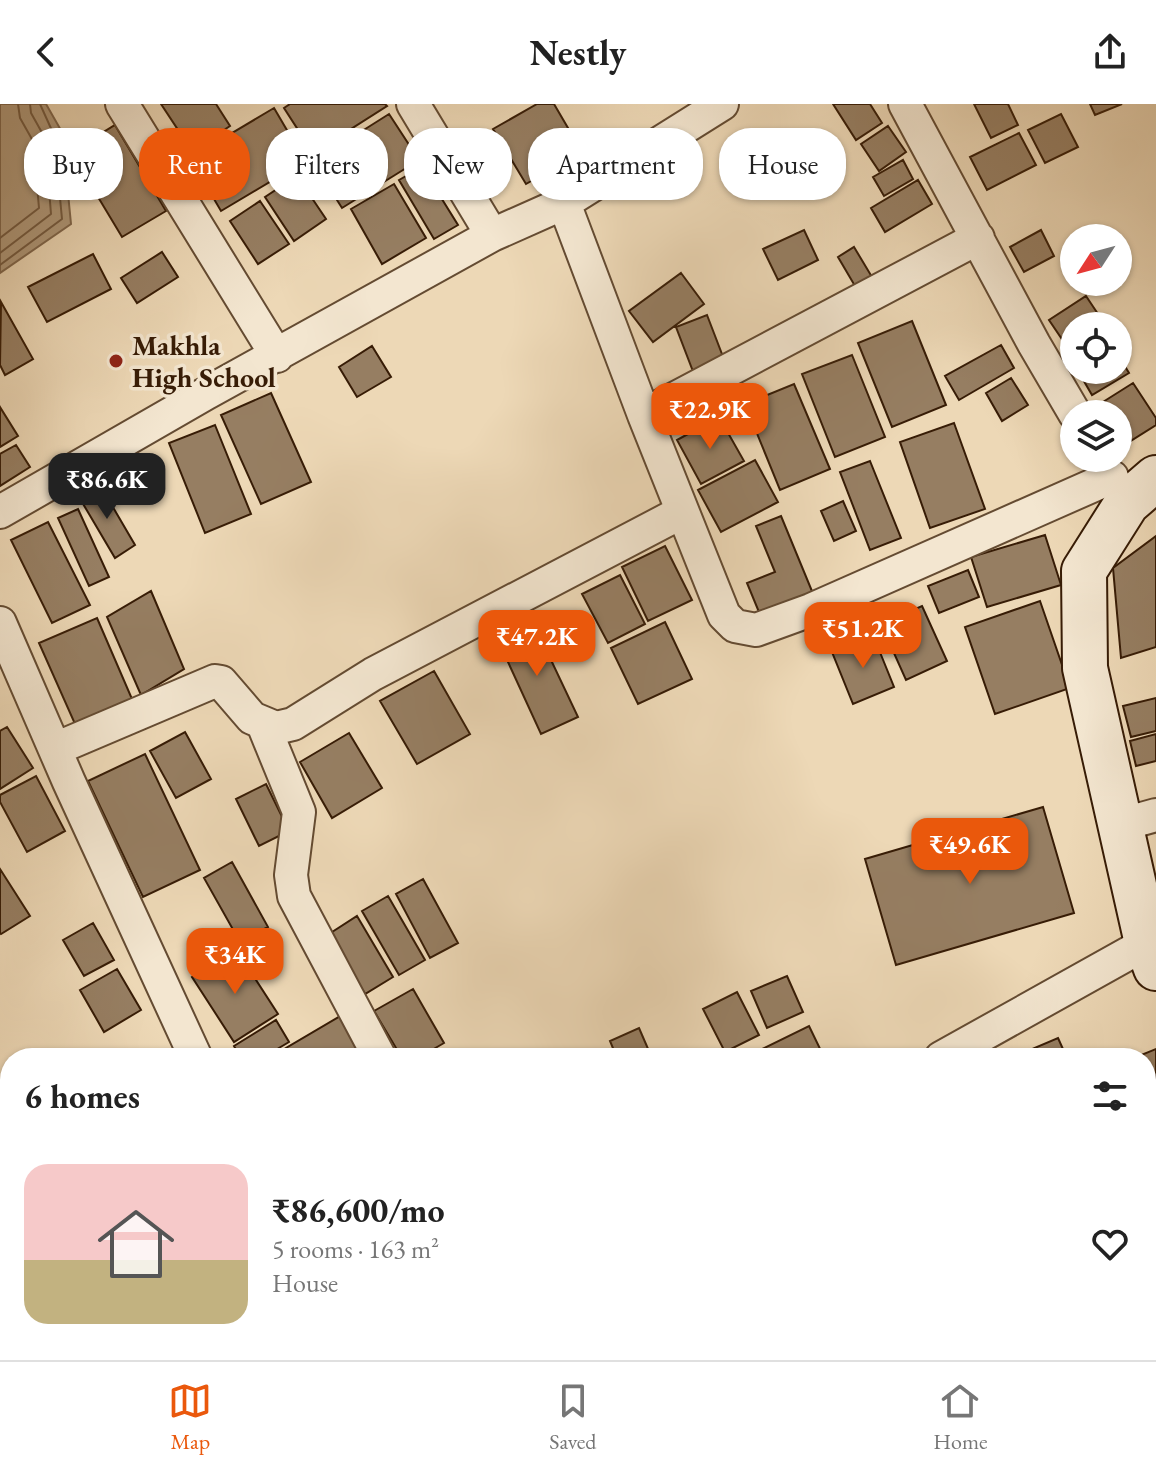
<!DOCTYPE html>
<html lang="en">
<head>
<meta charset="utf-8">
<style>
	body { margin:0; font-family:"EB Garamond",serif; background:#f6f6f6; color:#222; height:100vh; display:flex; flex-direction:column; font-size:30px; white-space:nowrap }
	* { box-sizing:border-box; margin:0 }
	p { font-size:26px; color:#767676 }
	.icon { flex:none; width:44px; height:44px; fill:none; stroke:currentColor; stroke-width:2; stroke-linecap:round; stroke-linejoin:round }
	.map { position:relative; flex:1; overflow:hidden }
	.panel { position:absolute; left:0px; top:944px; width:1156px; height:312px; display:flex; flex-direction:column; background:#fff; border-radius:32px 32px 0 0; box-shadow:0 2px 6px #0004 }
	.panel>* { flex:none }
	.top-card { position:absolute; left:24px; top:24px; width:1108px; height:72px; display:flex; gap:16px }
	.needle { width:52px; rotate:234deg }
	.controls { position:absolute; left:1060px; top:120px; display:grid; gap:16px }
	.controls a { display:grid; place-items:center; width:72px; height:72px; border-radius:50%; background:#fff; box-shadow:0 2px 6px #0004; font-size:40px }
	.price { position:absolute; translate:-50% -68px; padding:0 18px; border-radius:16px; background:#ea580c; color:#fff; font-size:26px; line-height:52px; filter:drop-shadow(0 2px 4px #0008) }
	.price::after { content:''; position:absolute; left:50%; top:48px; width:24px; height:18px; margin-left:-12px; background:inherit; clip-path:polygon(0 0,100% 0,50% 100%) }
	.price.on { background:#222; color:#fff }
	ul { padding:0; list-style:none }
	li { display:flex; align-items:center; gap:24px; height:200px; padding:0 24px }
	li span { display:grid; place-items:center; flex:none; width:224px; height:160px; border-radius:24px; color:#555 }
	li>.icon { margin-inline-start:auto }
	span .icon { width:96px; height:96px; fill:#fffc; stroke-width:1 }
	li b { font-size:34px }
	h2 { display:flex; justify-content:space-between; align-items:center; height:96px; padding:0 24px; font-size:34px }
	.chip { padding:0 28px; border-radius:32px; background:#fff; box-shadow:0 2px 6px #0004; font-size:28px; line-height:72px }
	.chip.on { background:#ea580c; color:#fff }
	header { display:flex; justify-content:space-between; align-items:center; height:104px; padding:0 24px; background:#fff; font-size:36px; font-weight:700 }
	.tabs { display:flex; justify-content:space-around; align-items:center; height:112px; border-top:2px solid #e0e0e0; background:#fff; font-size:22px; color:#767676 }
	.tabs a { display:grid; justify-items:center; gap:4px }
	.tabs .on { color:#ea580c }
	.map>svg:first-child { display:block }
	.water { fill:#af987a; stroke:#7f664c; stroke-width:2 }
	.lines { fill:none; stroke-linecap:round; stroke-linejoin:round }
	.shore { stroke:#735a40; stroke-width:2 }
	.building { fill:#967e62; stroke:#371c06; stroke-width:2 }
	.street-casing { stroke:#644b32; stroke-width:36 }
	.secondary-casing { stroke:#371c06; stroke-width:48 }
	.street { stroke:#f3e6d0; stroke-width:32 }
	.secondary { stroke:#f3e6d0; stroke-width:44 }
	.poi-dot { fill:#8f2418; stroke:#f3e6d0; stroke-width:3 }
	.labels { text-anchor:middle; stroke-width:7; stroke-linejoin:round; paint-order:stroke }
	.poi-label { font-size:28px; font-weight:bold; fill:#371c06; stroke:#f3e6d0; text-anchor:start }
</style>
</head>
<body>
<header><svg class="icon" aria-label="back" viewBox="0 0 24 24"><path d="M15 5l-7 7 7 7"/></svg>Nestly<svg class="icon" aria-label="share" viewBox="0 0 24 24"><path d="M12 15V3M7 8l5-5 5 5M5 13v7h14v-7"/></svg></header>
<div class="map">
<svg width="1156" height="1256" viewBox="0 0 1156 1256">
	<rect width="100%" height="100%" fill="#edd8b6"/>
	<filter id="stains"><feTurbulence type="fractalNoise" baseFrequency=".0025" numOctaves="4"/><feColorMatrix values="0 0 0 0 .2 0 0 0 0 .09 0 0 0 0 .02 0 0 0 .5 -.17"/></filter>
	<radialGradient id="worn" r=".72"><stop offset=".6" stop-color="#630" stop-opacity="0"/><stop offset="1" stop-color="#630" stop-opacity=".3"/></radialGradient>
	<path class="water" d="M0 0H46L62 28 71 120 0 169Z"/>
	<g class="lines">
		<path class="shore" d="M0 134 39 104 33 37 20 14 18 0
			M0 149 51 110 45 34 31 9 30 0
			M0 161 62 115 54 31 40 0"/>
	</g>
	<path class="building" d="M161 0H216L230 22 192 47Z
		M290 0H385L387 2 313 49 284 4Z
		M537 0H554L582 48 526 80 493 25Z
		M833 0H870L882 19 856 36Z
		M974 0H1008L1018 21 991 34Z
		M1090 0H1122L1095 11Z
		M274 4 305 57 221 107 190 54Z
		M389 10 419 56 342 104 313 58Z
		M1061 10 1078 43 1045 59 1028 26Z
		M115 21 166 107 122 133 71 48Z
		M888 22 906 48 879 67 861 40Z
		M1019 29 1036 61 987 86 970 53Z
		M903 56 913 75 884 92 873 73Z
		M422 63 458 121 434 135 399 76Z
		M297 72 326 115 294 137 265 93Z
		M918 76 932 100 885 128 871 104Z
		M394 80 426 134 382 160 351 105Z
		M260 97 289 140 258 160 230 117Z
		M804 126 818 156 778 176 763 145Z
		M1041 126 1054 152 1024 168 1010 143Z
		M854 143 872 173 855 182 838 153Z
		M162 148 178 173 137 199 121 174Z
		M93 150 111 185 47 218 28 183Z
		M681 169 704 200 653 238 629 207Z
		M1086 192 1106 222H1074V253L1049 216Z
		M1 198 33 255 5 271 0 261Z
		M707 211 725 258 694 270 676 223Z
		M912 217 946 301 892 323 858 239Z
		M1001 241 1014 264 959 296 945 272Z
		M372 242 391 273 357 293 339 263Z
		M852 251 885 333 835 353 802 270Z
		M1118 251 1129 269 1092 291 1081 272 1091 266H1118Z
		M1011 274 1028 301 1002 317 986 289Z
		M1133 279 1156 314V321L1121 343 1118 338V310H1099L1095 303Z
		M794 280 830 365 780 386 745 300Z
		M271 289 311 378 261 400 221 311Z
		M0 303 18 332 0 343Z
		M719 313 744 357 701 380 677 336Z
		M954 319 985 405 930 424 900 338Z
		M215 321 251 410 205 429 169 339Z
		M16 341 30 363 0 382V350Z
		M755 356 778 398 721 428 698 386Z
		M870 357 901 434 870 446 840 368Z
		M100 381 135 441 115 454 79 393Z
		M843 397 856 427 834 437 821 407Z
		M78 405 109 473 89 482 58 414Z
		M781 412 814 492 761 513 747 479 775 468 756 422Z
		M48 418 90 501 52 519 11 436Z
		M1045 431 1061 481 987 503 971 453Z
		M1156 432V543L1121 554 1113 464Z
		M665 442 692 496 648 517 622 463Z
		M968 466 979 493 939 509 928 482Z
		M620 471 645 520 608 539 582 490Z
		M151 487 184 565 141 591 107 513Z
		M1040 497 1070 584 995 610 965 523Z
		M922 502 947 557 906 576 881 520Z
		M97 514 132 595 75 620 39 539Z
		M533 518 578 613 541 630 497 534Z
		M665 518 692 575 638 600 611 544Z
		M873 531 894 583 853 600 832 548Z
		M434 567 470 630 417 660 380 597Z
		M1156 594V627L1131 633 1123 602Z
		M7 623 33 664 0 685V627Z
		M185 628 211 675 176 694 150 647Z
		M349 629 382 684 332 714 300 658Z
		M1156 630V657L1136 662 1130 637Z
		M145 650 200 766 143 793 88 677Z
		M36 672 65 727 27 748 0 698V691Z
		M266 680 289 727 259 742 236 695Z
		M1043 703 1074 809 896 861 865 755Z
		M232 758 268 823 240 838 204 774Z
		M0 765 30 812 1 830 0 829Z
		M423 775 458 839 430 854 396 790Z
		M388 792 425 856 399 871 362 807Z
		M357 812 393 873 365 890 329 830Z
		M93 819 114 856 84 872 63 836Z
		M236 845 278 910 234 938 192 873Z
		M117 865 141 906 104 928 80 886Z
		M787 872 803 908 767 924 751 887Z
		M413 885 444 939 418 954H402L374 907Z
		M737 888 759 931 725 948 703 905Z
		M342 911 364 949 356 954H269Z
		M276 916 289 938 262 954H241L234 942Z
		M809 922 824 953 754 954 752 950Z
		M639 924 652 954H617L610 937Z
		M1058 934 1067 954H1027L1025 948Z
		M1156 945V1013L1146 988V954H1134Z
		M10 1085V1143L0 1125V1091Z
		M68 1246H112L90 1256H72Z
		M211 1246H304L309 1256H190Z
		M325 1246H380L384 1256H329Z
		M499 1246H527L530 1256H502Z
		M741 1246H769L773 1256H732L730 1250Z
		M874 1246H926L931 1256H879Z
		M960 1246H984L989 1256H948L946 1254Z"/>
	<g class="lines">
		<g class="street-casing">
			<path id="street" d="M122 0 277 252
				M413 0 492 131
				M905 0 1034 240 1075 310
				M564 99 644 311 978 134
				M644 311 724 511 735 522 756 526 811 506 1112 373
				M0 408 205 290 492 131 564 99 722 0
				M0 519 69 678 196 954
				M263 620 299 708 291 771 294 792 380 954
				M55 645 215 577 221 578 252 614 276 624 293 620 373 570 682 408
				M1120 721 1156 711
				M941 954 1147 839
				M0 1054 10 1049
				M709 1246 713 1256
				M130 1256 149 1246"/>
		</g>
		<g class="secondary-casing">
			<path id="secondary" d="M1156 374 1127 399 1084 467 1085 564 1147 839 1156 864"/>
		</g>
		<use href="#street" class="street"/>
		<use href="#secondary" class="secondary"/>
	</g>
	<circle class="poi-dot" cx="116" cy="257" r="8"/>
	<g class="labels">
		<g class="poi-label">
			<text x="132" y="251">Makhla<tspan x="132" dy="32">High School</tspan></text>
		</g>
	</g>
	<rect width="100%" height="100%" filter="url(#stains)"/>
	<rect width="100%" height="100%" fill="url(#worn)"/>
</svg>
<div class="controls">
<a><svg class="needle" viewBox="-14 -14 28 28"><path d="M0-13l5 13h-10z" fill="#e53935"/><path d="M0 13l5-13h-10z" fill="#767676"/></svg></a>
<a><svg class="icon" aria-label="locate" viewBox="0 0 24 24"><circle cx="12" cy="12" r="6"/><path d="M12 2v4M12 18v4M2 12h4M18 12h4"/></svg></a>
<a><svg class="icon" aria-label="layers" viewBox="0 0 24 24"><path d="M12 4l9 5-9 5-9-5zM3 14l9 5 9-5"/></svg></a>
</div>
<b class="price" style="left:710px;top:347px">₹22.9K</b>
<b class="price on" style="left:107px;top:417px">₹86.6K</b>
<b class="price" style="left:863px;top:566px">₹51.2K</b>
<b class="price" style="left:537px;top:574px">₹47.2K</b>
<b class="price" style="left:970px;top:782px">₹49.6K</b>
<b class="price" style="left:235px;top:892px">₹34K</b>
<div class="top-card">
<a class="chip">Buy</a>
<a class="chip on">Rent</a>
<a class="chip">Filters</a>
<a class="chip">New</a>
<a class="chip">Apartment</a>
<a class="chip">House</a>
</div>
<section class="panel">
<h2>6 homes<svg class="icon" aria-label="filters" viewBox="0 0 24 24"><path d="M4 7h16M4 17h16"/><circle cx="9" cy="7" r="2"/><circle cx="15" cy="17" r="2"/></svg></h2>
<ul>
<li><span style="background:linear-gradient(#f6c9c9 60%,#c2b280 0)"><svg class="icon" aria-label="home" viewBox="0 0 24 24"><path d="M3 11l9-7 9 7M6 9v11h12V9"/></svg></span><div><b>₹86,600/mo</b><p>5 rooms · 163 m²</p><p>House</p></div><svg class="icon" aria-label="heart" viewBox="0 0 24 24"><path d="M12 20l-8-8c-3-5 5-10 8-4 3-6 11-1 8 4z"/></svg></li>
</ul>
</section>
</div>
<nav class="tabs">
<a class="on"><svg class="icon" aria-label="map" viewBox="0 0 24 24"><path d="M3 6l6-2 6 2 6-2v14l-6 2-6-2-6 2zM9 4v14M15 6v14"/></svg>Map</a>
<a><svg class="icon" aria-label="saved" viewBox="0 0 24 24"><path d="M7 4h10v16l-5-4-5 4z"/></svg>Saved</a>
<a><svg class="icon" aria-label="home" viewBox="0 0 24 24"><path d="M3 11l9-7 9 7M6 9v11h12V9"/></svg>Home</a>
</nav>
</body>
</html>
